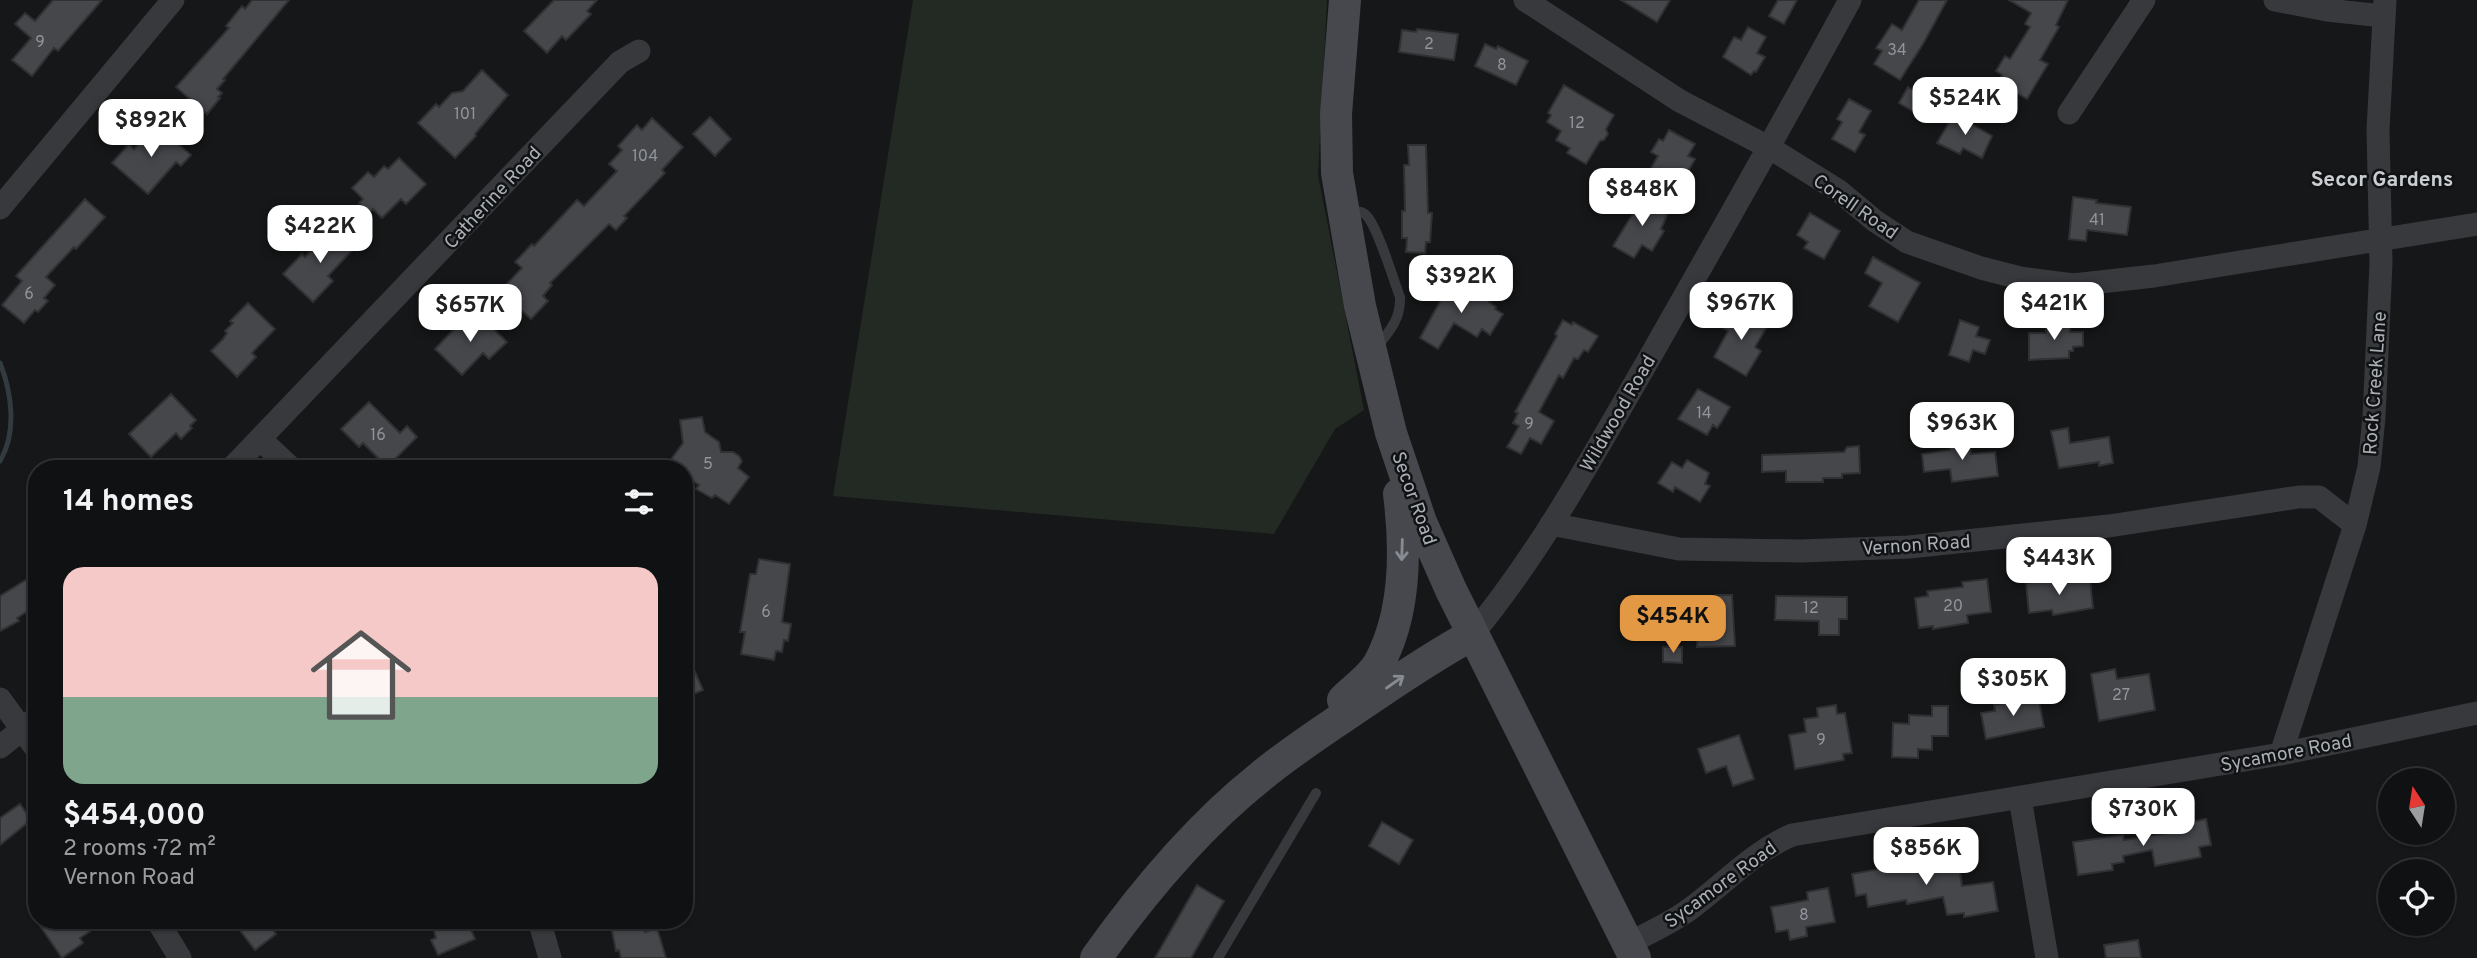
<!DOCTYPE html>
<html lang="en">
<head>
<meta charset="utf-8">
<style>
	body { margin:0; font-family:Overpass,sans-serif; background:#1e1f20; color:#f1f3f6; height:100vh; display:flex; flex-direction:column; font-size:26px; white-space:nowrap }
	* { box-sizing:border-box; margin:0 }
	p { font-size:23px; color:#9c9d9f }
	.icon { flex:none; width:38px; height:38px; fill:none; stroke:currentColor; stroke-width:2; stroke-linecap:round; stroke-linejoin:round }
	.map { position:relative; flex:1; overflow:hidden }
	.panel { position:absolute; left:28px; top:460px; width:665px; height:469px; display:flex; flex-direction:column; background:#101112; border-radius:28px; box-shadow:0 2px 5px #0004,0 0 0 2px #303132 }
	.panel>* { flex:none }
	.needle { width:46px; rotate:348deg }
	.tools { position:absolute; left:2378px; top:768px; display:grid; gap:14px }
	.tools a { display:grid; place-items:center; width:77px; height:77px; border-radius:50%; background:#101112; box-shadow:0 2px 5px #0004,0 0 0 2px #303132; font-size:35px }
	.price { position:absolute; translate:-50% -60px; padding:0 16px; border-radius:14px; background:#fff; color:#222; font-size:23px; line-height:46px; filter:drop-shadow(0 2px 4px #0008) }
	.price::after { content:''; position:absolute; left:50%; top:42px; width:21px; height:16px; margin-left:-10px; background:inherit; clip-path:polygon(0 0,100% 0,50% 100%) }
	.price.on { background:#e39944; color:#111 }
	ul { padding:0; list-style:none }
	li { display:grid; align-content:center; gap:14px; height:371px; padding:0 35px }
	li+li { border-top:2px solid #303132 }
	li span { display:grid; place-items:center; height:217px; border-radius:21px; color:#555 }
	li>.icon { margin-inline-start:auto }
	span .icon { width:126px; height:126px; fill:#fffc; stroke-width:1 }
	li b { font-size:30px }
	h2 { display:flex; justify-content:space-between; align-items:center; height:84px; padding:0 35px; font-size:30px }
	.map>svg:first-child { display:block }
	.grass { fill:#232a23 }
	.lines { fill:none; stroke-linecap:round; stroke-linejoin:round }
	.stream { stroke:#313b40; stroke-width:5 }
	.building { fill:#46474b; stroke:#313134; stroke-width:2 }
	.lane { stroke:#38393d; stroke-width:10 }
	.street { stroke:#38393d; stroke-width:23 }
	.secondary { stroke:#46484d; stroke-width:32 }
	.oneway { stroke:#878b92 }
	.labels { text-anchor:middle; stroke-width:5; stroke-linejoin:round; paint-order:stroke }
	.number-label { font-size:16px; fill:#91959c }
	.street-label { font-size:19px; fill:#aaafb7; stroke:#111213 }
	.neighbourhood-label { font-size:21px; font-weight:bold; fill:#caced3; stroke:#111213 }
</style>
</head>
<body>
<div class="map">
<svg width="2477" height="958" viewBox="0 0 2477 958">
	<rect width="100%" height="100%" fill="#161718"/>
	<path class="grass" d="M913 0H1327L1318 175 1364 410 1335 429 1274 534 833 496Z"/>
	<g class="lines">
		<path class="stream" d="M0 363C12 393 17 433 0 461"/>
	</g>
	<path class="building" d="M53 0H102L58 51 54 48 32 76 12 60 31 38 15 24 25 13 35 21Z
		M252 0H289L223 79 225 80 217 89 222 93 218 97 220 98 207 114 176 87 229 28 226 26 242 6 245 9Z
		M554 0H597L587 11 591 14 566 40 562 36 547 53 524 31Z
		M1621 0H1670L1657 22Z
		M1778 0H1797L1784 24 1769 16Z
		M1919 0H1947L1923 44 1900 80 1874 64 1882 51 1876 48 1892 24 1902 30Z
		M2009 0H2068L2056 25 2059 27 2040 60 2048 64 2027 99 1998 82 2002 75 1996 71 2005 56 2010 59 2030 27 2025 24 2031 13Z
		M1748 27 1766 37 1757 53 1765 57 1756 72 1754 71 1751 75 1723 57 1734 37 1741 40Z
		M1417 29 1458 34 1454 60 1399 52 1402 30 1416 32Z
		M1485 44 1496 49 1498 46 1528 61 1516 85 1475 66Z
		M482 70 508 95 475 134 476 136 455 158 418 123 436 104 439 107 452 93 463 91Z
		M1564 85 1614 115 1606 129 1608 134 1604 140 1600 141 1586 164 1567 153 1570 148 1556 140 1561 131 1547 122 1551 115 1548 113Z
		M1908 87 1928 100 1919 115 1899 103Z
		M1849 99 1871 111 1859 132 1865 135 1855 152 1832 139 1842 122 1837 119Z
		M1954 114 1992 136 1982 158 1963 148 1960 154 1937 143Z
		M710 117 731 139 715 156 693 134Z
		M652 118 683 147 662 170 665 173 624 216 627 218 616 230 609 224 550 283 552 285 543 296 548 301 531 319 500 291 522 268 515 262 532 244 534 246 577 200 584 206 617 171 609 164 622 150 618 146 637 125 642 130Z
		M155 124 191 155 181 166 176 162 148 194 112 163 129 144 134 149Z
		M1669 130 1695 144 1688 156 1695 159 1681 184 1651 168 1658 156 1651 152 1659 139 1663 141Z
		M1408 145H1426L1428 213H1432L1430 242H1426L1425 253 1406 252 1407 238H1402V211H1405L1404 165H1409Z
		M399 158 426 184 406 204 401 199 382 218 373 209 369 213 359 203 363 199 352 188 368 172 374 177 384 166 388 169Z
		M1643 197 1669 211 1661 229 1664 231 1652 251 1642 245 1634 258 1613 246Z
		M2073 197 2097 200 2096 203 2131 207 2127 235 2087 230 2086 241 2069 239Z
		M85 199 105 217 76 249 74 247 46 277 55 285 44 298 48 301 38 312 35 310 24 323 2 305 22 281 16 276Z
		M1810 213 1840 231 1824 259 1804 248 1808 242 1797 235Z
		M339 229 357 245 328 276 333 281 313 302 283 274 302 254 305 257 327 234 331 238Z
		M1873 257 1920 283 1898 322 1869 306 1882 283 1865 273Z
		M1450 283 1471 292 1473 290 1490 300 1489 302 1496 307 1495 309 1503 314 1490 335 1482 329 1477 337 1454 323 1438 349 1420 338Z
		M248 303 275 329 252 353 256 357 237 377 211 351 223 339 227 333 225 331 233 323 230 321Z
		M1741 308 1768 325 1755 347 1761 351 1746 376 1714 357 1728 331 1723 328 1730 315 1734 318Z
		M477 313 507 342 489 359 483 353 462 375 435 349 458 325 462 329Z
		M1563 320 1572 325 1573 322 1598 336 1588 352 1584 350 1578 359 1574 358 1563 378 1559 375 1539 412 1554 421 1541 444 1530 438 1521 454 1507 447 1519 426 1513 423 1518 413 1515 412 1557 336 1555 334Z
		M1960 320 1979 327 1976 336 1990 340 1985 354 1973 350 1969 362 1949 355Z
		M2046 323 2070 324V332H2083V346L2073 347V351H2069V358L2029 360V333H2046Z
		M1698 389 1730 407 1722 421 1717 428 1713 425 1707 435 1678 419Z
		M171 394 196 420 190 426 192 428 181 439 176 433 151 457 129 434Z
		M369 402 400 433 407 426 417 437 387 467 363 443 359 447 341 429Z
		M702 417 705 432 719 442 721 452H733L739 456 742 461 738 468 749 477 729 504 715 495 712 498 696 489 699 485 684 475V469H664L683 443 680 420Z
		M2068 428 2070 443 2109 437 2113 463 2099 466V462L2059 468 2051 431Z
		M1969 439 1971 454 1995 452 1998 476 1952 482 1950 469 1924 472 1922 454 1950 450 1949 442Z
		M1859 446 1860 473 1842 474V478H1823V482H1786V471L1762 472V455L1844 452 1847 447Z
		M1687 460 1709 473 1705 484 1710 486 1700 502 1675 487 1673 492 1658 483 1672 462 1682 468Z
		M759 559 790 564 782 622 791 624 788 641 784 640 782 652 776 651 774 660 741 654 745 632H740L750 574H756Z
		M37 573V605L17 618 19 621 0 631V596Z
		M1987 579 1991 612 1967 615 1968 623 1933 629V626L1919 628 1915 598 1928 596 1927 591 1963 587 1962 582Z
		M2056 579 2057 584 2090 580 2093 608 2053 615 2052 610 2029 613 2026 583Z
		M1716 595H1732L1735 646 1697 647V632H1708V616H1716Z
		M1776 596 1847 597V619H1839V635H1819V621L1775 620Z
		M684 647 703 690 684 698Z
		M1663 647H1682V663L1663 662Z
		M2115 669 2117 679 2149 674 2155 710 2099 721 2091 674Z
		M2038 696 2044 727 1986 739 1981 713 1995 711 1994 705Z
		M1836 705 1837 714 1845 713 1852 753 1843 754 1844 760 1795 769 1789 735 1806 732 1804 719 1818 717 1817 708Z
		M1932 706H1948V736H1932V750L1918 749V758L1892 757 1893 723 1909 724V715L1932 716Z
		M1739 735 1754 779 1733 786 1726 766 1706 773 1698 749Z
		M20 804 31 820 0 845V818Z
		M2206 819 2211 845 2199 847 2201 857 2155 866 2152 850 2123 856 2124 862 2112 864 2113 870 2078 875 2073 842 2123 835 2124 840 2168 833 2167 827Z
		M1382 822 1413 840 1399 864 1369 846Z
		M1958 858 1962 886 1993 882 1998 911 1964 917V913L1947 915 1943 897 1907 904 1906 900 1868 907 1866 894 1856 896 1852 874 1911 863 1912 865Z
		M1197 885 1224 901 1191 958H1155Z
		M1828 888 1835 922 1806 927 1807 936 1790 940 1788 930 1776 932 1771 907 1808 900 1807 892Z
		M36 920H85L92 930 80 938 83 943 62 958Z
		M232 920H266L276 934 255 950Z
		M431 920H467L475 939 438 955 431 940 436 938Z
		M631 920H642L645 932 657 928 666 958H621L619 950 616 951 611 926Z
		M2138 940 2141 958H2106L2104 945Z"/>
	<g class="lines">
		<path class="lane" d="M1345 212C1352 212 1361 210 1366 215 1378 227 1393 279 1400 297 1401 319 1389 332 1376 348
			M1218 958 1316 793"/>
		<path class="street" d="M1525 0 1680 101 1770 148 1839 191 1875 221 1907 242 1981 268 2020 278 2073 285 2154 276 2477 224
			M2275 0 2327 10 2383 16
			M2069 113 2144 0
			M0 208 173 0
			M261 440 292 469
			M231 469 620 62 639 51
			M1551 524 1679 549 1801 551 1909 547 2109 526 2299 497H2319L2355 525
			M1472 635C1542 550 1595 452 1650 357 1717 239 1785 120 1850 0
			M0 699 37 750
			M0 747 37 717
			M2281 754 2355 525 2369 467 2374 417 2381 263 2378 130 2385 0
			M2020 798 2047 958
			M157 920 180 958
			M539 920 550 958
			M1627 944C1649 933 1671 923 1690 909 1724 884 1753 852 1792 835L2281 754 2477 713"/>
		<path class="secondary" d="M1345 0 1336 114 1337 173 1360 306 1391 433 1421 522 1451 590 1635 958
			M1343 700C1354 689 1370 678 1378 665 1406 615 1406 549 1399 494
			M1096 958C1143 892 1196 828 1260 777 1290 752 1323 731 1355 709 1394 683 1431 657 1472 635"/>
	</g>
	<defs><path id="oneway-shaft" d="M-6 0H5M1.5-3L5.5 0L1.5 3" fill="none" stroke-width="1.6" stroke-linecap="round" stroke-linejoin="round" transform="scale(1.75)"/></defs>
	<g class="oneway">
		<use href="#oneway-shaft" transform="translate(1402 550) rotate(92)"/>
		<use href="#oneway-shaft" transform="translate(1395 682) rotate(-35)"/>
	</g>
	<g class="labels">
		<g class="number-label">
			<text x="40" y="47">9</text>
			<text x="1429" y="49">2</text>
			<text x="1897" y="55">34</text>
			<text x="1502" y="70">8</text>
			<text x="465" y="119">101</text>
			<text x="1577" y="128">12</text>
			<text x="645" y="161">104</text>
			<text x="2097" y="225">41</text>
			<text x="29" y="299">6</text>
			<text x="1704" y="418">14</text>
			<text x="1529" y="429">9</text>
			<text x="378" y="440">16</text>
			<text x="708" y="469">5</text>
			<text x="1953" y="611">20</text>
			<text x="1811" y="613">12</text>
			<text x="766" y="617">6</text>
			<text x="2121" y="700">27</text>
			<text x="1821" y="745">9</text>
			<text x="1804" y="920">8</text>
		</g>
		<g class="street-label">
			<text transform="translate(492 197) rotate(-47)" y="7">Catherine Road</text>
			<text transform="translate(1856 206) rotate(35)" y="7">Corell Road</text>
			<text transform="translate(2374 383) rotate(-86)" y="7">Rock Creek Lane</text>
			<text transform="translate(1617 413) rotate(-60)" y="7">Wildwood Road</text>
			<text transform="translate(1415 498) rotate(70)" y="7">Secor Road</text>
			<text transform="translate(1916 544) rotate(-4)" y="7">Vernon Road</text>
			<text transform="translate(2286 752) rotate(-11)" y="7">Sycamore Road</text>
			<text transform="translate(1720 884) rotate(-36)" y="7">Sycamore Road</text>
		</g>
		<g class="neighbourhood-label">
			<text x="2382" y="186">Secor Gardens</text>
		</g>
	</g>
</svg>
<div class="tools">
<a><svg class="needle" viewBox="-14 -14 28 28"><path d="M0-13l5 13h-10z" fill="#e53935"/><path d="M0 13l5-13h-10z" fill="#9c9d9f"/></svg></a>
<a><svg class="icon" aria-label="locate" viewBox="0 0 24 24"><circle cx="12" cy="12" r="6"/><path d="M12 2v4M12 18v4M2 12h4M18 12h4"/></svg></a>
</div>
<b class="price" style="left:1965px;top:137px">$524K</b>
<b class="price" style="left:151px;top:159px">$892K</b>
<b class="price" style="left:1642px;top:228px">$848K</b>
<b class="price" style="left:320px;top:265px">$422K</b>
<b class="price" style="left:1461px;top:315px">$392K</b>
<b class="price" style="left:1741px;top:342px">$967K</b>
<b class="price" style="left:2054px;top:342px">$421K</b>
<b class="price" style="left:470px;top:344px">$657K</b>
<b class="price" style="left:1962px;top:462px">$963K</b>
<b class="price" style="left:2059px;top:597px">$443K</b>
<b class="price on" style="left:1673px;top:655px">$454K</b>
<b class="price" style="left:2013px;top:718px">$305K</b>
<b class="price" style="left:2143px;top:848px">$730K</b>
<b class="price" style="left:1926px;top:887px">$856K</b>
<section class="panel">
<h2>14 homes<svg class="icon" aria-label="filters" viewBox="0 0 24 24"><path d="M4 7h16M4 17h16"/><circle cx="9" cy="7" r="2"/><circle cx="15" cy="17" r="2"/></svg></h2>
<ul>
<li><span style="background:linear-gradient(#f6c9c9 60%,#7fa58c 0)"><svg class="icon" aria-label="home" viewBox="0 0 24 24"><path d="M3 11l9-7 9 7M6 9v11h12V9"/></svg></span><div><b>$454,000</b><p>2 rooms · 72 m²</p><p>Vernon Road</p></div></li>
</ul>
</section>
</div>
</body>
</html>
